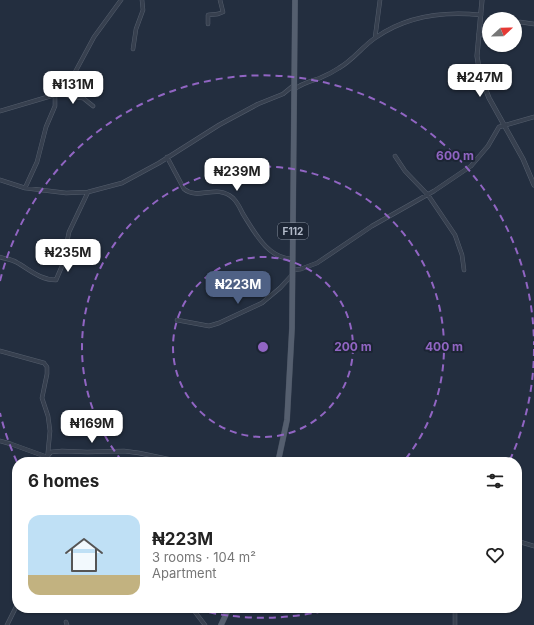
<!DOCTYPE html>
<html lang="en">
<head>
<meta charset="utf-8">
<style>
	body { margin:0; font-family:Inter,sans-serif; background:#f6f6f6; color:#222; height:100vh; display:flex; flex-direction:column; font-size:15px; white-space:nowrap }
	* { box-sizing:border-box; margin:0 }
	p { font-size:13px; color:#767676 }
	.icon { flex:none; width:22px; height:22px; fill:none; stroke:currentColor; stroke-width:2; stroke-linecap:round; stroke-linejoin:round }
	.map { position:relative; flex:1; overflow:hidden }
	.panel { position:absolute; left:12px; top:457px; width:510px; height:156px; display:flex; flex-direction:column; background:#fff; border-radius:16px; box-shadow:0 1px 3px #0004 }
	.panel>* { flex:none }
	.needle { width:26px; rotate:68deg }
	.fabs { position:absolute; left:482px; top:12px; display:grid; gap:8px }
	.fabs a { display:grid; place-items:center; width:40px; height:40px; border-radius:50%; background:#fff; box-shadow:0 1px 3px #0004; font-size:20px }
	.price { position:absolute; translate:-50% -34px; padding:0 9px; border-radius:8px; background:#fff; color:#222; font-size:13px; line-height:26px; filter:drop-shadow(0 1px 2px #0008) }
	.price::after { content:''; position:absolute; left:50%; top:24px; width:12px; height:9px; margin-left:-6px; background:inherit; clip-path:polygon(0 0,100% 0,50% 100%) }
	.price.selected { background:#4f6185; color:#fff }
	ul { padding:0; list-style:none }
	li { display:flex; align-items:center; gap:12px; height:100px; padding:0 16px }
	li span { display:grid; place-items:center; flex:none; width:112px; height:80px; border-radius:12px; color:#555 }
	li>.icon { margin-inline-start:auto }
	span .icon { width:48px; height:48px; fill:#fffc; stroke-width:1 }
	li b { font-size:17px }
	h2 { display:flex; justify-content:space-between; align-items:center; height:48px; padding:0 16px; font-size:17px }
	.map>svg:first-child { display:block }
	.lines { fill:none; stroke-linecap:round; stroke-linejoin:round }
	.minor-casing { stroke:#555e6d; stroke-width:4.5 }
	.tertiary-casing { stroke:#555e6d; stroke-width:5 }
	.primary-casing { stroke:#404958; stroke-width:6 }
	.minor { stroke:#37404f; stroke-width:3.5 }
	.tertiary { stroke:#37404f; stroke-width:4 }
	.primary { stroke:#555f6f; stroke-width:5.5 }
	.ring { fill:none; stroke:#9165c3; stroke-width:2; stroke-dasharray:7 5 }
	.labels { text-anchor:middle; stroke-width:4; stroke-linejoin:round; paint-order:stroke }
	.shield { fill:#1c2534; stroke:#868e9d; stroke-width:1 }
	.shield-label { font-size:10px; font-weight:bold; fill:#b3bbca }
	.centre { fill:#9165c3; stroke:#1c2534; stroke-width:2 }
	.ring-label { font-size:12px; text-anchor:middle; font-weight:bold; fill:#9165c3; stroke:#1c2534; stroke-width:4; stroke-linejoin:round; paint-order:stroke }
</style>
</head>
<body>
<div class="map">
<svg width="534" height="625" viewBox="0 0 534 625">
	<rect width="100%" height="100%" fill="#232e3f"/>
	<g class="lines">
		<g class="minor-casing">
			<path id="minor" d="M208 24V15L218 14 223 12 220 0
				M515 28 520 22 534 24
				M479 34 489 37
				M375 38 380 0
				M133 49 136 29 143 10 142 0
				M73 76 83 79
				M295 89C302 83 312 81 320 78 327 75 333 72 339 68 353 60 362 47 375 38 406 16 443 11 481 15
				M59 91 71 97 83 98 93 106
				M0 111 51 96 63 88 73 76 94 37 121 0
				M395 156 405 171 428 195 455 235 462 255 464 270
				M167 157 184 189C199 201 216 183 233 198 238 203 240 208 243 214 255 233 268 259 293 259
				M0 180 25 188 66 193 88 192 122 183 159 163 219 125 258 104 283 94 294 85
				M25 188 37 162 46 127 55 106V94
				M0 257C5 259 11 259 16 262 29 269 40 280 56 280L62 266 69 232 88 192
				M293 270 301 269 317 263 372 226 434 191 471 166 488 146 499 127 534 117
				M177 320 209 326 219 323 262 303 280 288 292 275
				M0 351 44 363 47 367V374L42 398 48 416 50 431 47 462
				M0 441 11 444 47 457 51 452 62 451 87 452 124 451 139 453 182 462
				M517 541 534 546
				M192 608 205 625
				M455 608V625
				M66 622 67 625
				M7 625 17 605"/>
		</g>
		<g class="tertiary-casing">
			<path id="tertiary" d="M482 0 477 56 480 75 489 98 523 159 534 185"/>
		</g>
		<g class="primary-casing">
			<path id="primary" d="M278 462 287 420 292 328 295 0
				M221 625 229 608"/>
		</g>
		<use href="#minor" class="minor"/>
		<use href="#tertiary" class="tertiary"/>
		<use href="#primary" class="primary"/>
	</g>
	<g class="ring">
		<circle cx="263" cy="347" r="90"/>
		<path d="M122 461A181 181 0 1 1 404 461"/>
		<path d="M534 349A271 271 0 0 1 509 462M335 608A271 271 0 0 1 191 608M17 462A271 271 0 0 1 0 413M0 281A271 271 0 0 1 534 345"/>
	</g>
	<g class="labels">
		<rect class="shield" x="278" y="223" width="30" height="16" rx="3"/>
		<g class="shield-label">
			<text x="293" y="235">F112</text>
		</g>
	</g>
	<circle cx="263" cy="347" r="6" class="centre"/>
	<g class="ring-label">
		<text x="455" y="160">600 m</text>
		<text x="353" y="351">200 m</text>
		<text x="444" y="351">400 m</text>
	</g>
</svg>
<div class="fabs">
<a><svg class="needle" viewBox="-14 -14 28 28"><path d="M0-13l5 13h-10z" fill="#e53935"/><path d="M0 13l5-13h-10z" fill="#767676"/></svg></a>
</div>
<b class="price" style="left:480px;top:98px">₦247M</b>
<b class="price" style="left:73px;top:105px">₦131M</b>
<b class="price" style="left:237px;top:192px">₦239M</b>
<b class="price" style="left:68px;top:273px">₦235M</b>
<b class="price selected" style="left:238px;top:305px">₦223M</b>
<b class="price" style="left:92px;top:444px">₦169M</b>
<section class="panel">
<h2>6 homes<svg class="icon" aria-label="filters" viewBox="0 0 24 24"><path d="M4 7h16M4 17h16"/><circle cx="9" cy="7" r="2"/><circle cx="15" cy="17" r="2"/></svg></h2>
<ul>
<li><span style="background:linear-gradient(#bfe0f5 75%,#c2b280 0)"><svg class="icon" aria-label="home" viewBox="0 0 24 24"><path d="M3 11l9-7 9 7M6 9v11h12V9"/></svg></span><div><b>₦223M</b><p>3 rooms · 104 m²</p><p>Apartment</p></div><svg class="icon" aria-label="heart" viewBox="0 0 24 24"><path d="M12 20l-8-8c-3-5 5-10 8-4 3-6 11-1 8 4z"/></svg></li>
</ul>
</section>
</div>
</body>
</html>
